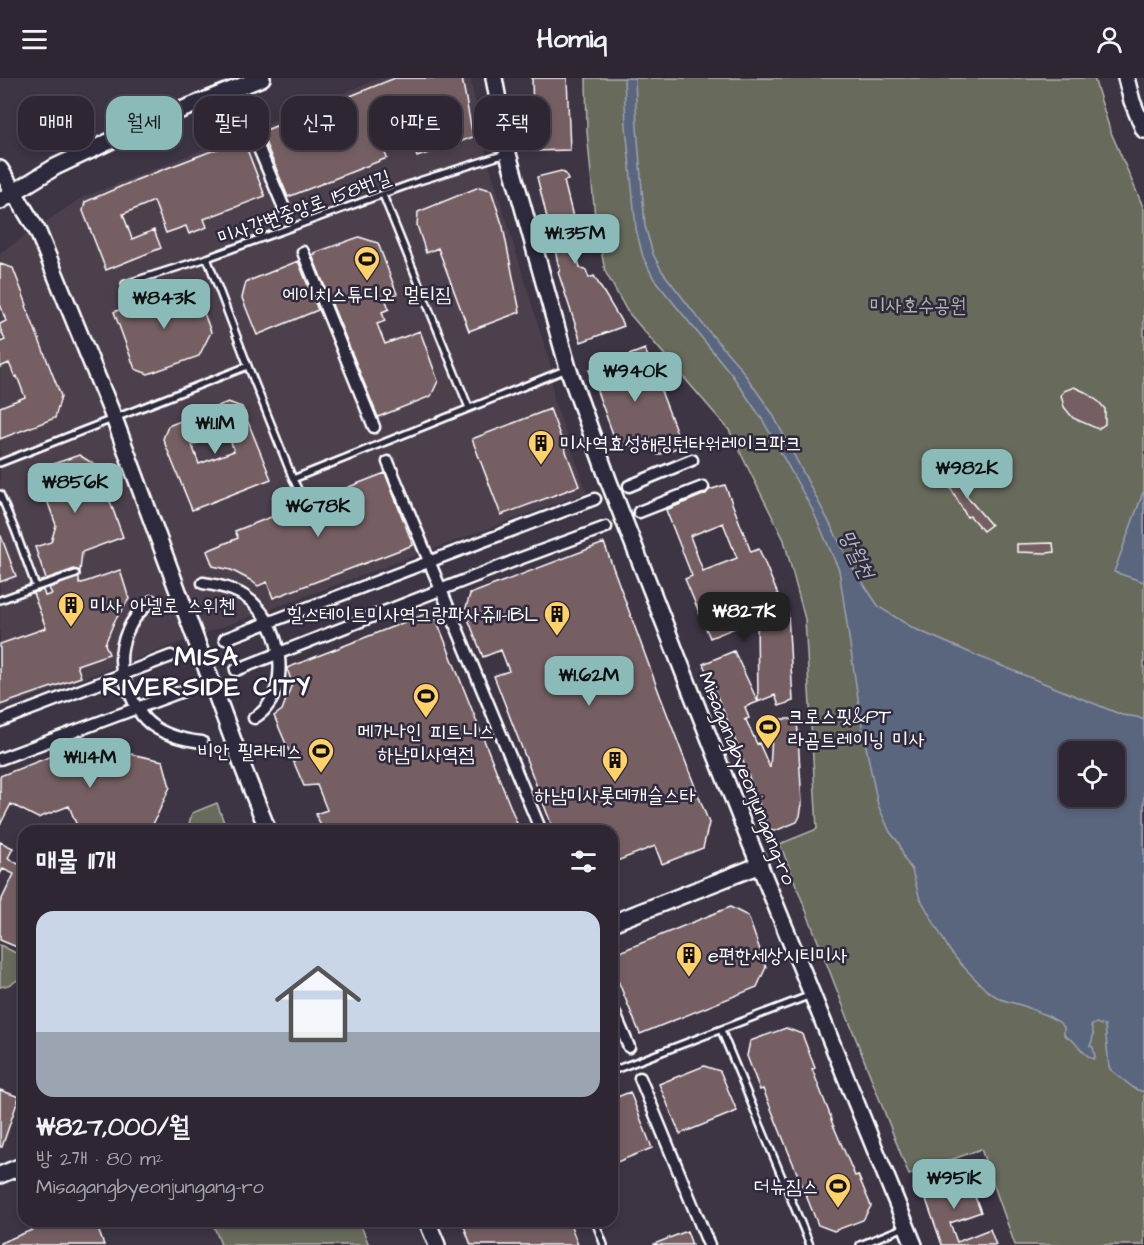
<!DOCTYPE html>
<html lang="ko">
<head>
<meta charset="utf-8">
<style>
	body { margin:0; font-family:"Architects Daughter","Poor Story",sans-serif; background:#362f3b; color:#f1f3f6; height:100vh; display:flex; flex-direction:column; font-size:22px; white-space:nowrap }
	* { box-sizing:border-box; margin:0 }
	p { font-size:20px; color:#a7a5ac }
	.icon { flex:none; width:33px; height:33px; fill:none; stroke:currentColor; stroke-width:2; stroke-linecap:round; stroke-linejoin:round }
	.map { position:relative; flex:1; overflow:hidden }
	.details { position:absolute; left:18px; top:747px; width:600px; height:402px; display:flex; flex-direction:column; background:#2e2733; border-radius:18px; box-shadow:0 3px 9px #0003,0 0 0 2px #49444e }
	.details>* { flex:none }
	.hud { position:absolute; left:18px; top:18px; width:600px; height:54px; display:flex; gap:12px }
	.fabs { position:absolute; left:1059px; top:663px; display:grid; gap:12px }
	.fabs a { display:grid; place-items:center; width:66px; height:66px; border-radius:12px; background:#2e2733; box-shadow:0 3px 9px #0003,0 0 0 2px #49444e; font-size:30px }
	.price { position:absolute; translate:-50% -51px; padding:0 14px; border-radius:12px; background:#8bbbb9; color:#111; font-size:20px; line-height:39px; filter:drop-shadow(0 2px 3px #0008) }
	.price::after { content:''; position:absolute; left:50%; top:36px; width:18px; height:14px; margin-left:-9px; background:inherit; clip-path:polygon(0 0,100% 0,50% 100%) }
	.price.active { background:#222; color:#fff }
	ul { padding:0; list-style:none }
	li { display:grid; align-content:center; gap:12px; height:318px; padding:0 18px }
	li+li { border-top:2px solid #49444e }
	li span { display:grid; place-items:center; height:186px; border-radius:18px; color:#555 }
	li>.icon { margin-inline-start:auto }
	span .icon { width:108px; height:108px; fill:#fffc; stroke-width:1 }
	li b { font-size:26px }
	h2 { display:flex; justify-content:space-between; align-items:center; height:72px; padding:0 18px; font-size:26px }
	.tag { padding:0 21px; border-radius:18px; background:#2e2733; box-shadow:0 3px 9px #0003,0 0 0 2px #49444e; font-size:21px; line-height:54px }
	.tag.active { background:#8bbbb9; color:#111 }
	header { display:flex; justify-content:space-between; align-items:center; height:78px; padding:0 18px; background:#2e2733; font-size:27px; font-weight:700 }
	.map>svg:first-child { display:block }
	.built { fill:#4e414d }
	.green { fill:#686a5b; stroke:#b4b4ad; stroke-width:1.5; fill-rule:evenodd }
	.water { fill:#5a657e; stroke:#9ca3b2; stroke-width:1.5; fill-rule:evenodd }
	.building { fill:#745e62; stroke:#fff; stroke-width:1.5; fill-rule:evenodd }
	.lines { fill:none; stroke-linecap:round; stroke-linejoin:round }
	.lane-casing { stroke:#fff; stroke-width:10 }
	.street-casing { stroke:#fff; stroke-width:15 }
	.secondary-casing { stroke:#fff; stroke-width:20 }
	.lane { stroke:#2f2a3d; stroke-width:5 }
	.street { stroke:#2f2a3d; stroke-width:10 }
	.secondary { stroke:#2f2a3d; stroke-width:15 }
	.labels { text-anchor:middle; stroke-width:5; stroke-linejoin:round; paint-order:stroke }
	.street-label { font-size:20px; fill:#fff; stroke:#2f2a3d }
	.poi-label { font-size:20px; fill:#fff; stroke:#2f2a3d; text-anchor:start }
	.park-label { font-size:20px; fill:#b4b4ad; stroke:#2f2a3d }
	.water-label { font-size:21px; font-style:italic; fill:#b5bac5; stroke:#2f2a3d }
	.district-label { font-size:26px; font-weight:bold; letter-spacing:1.5px; fill:#fff; stroke:#2f2a3d }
</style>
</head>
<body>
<header><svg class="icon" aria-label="menu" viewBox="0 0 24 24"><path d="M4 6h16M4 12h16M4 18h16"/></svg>Homiq<svg class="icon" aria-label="person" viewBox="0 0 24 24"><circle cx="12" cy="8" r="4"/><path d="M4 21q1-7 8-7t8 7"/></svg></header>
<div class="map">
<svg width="1144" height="1167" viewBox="0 0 1144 1167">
	<rect width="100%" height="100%" fill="#3d3444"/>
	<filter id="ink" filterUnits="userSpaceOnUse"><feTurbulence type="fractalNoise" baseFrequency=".0167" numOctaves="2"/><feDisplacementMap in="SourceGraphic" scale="12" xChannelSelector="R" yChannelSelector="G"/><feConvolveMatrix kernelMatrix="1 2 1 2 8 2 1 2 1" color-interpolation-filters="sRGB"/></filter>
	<g filter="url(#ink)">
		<path class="built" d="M381 0H470L486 76 550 286 554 323 587 414 0 631V175L81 120Z"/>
		<path class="green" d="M586 0H1094L1110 52 1144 131V1167H1015L981 1071 909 1097 780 766 817 751 805 541 784 462 729 352 627 233 605 193 595 139 587 53ZM1070 674H1114V718H1070Z
			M217 725 227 753H187L192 735Z
			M0 867 24 879C24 897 20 906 0 909Z
			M212 1143H359L369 1167H221Z"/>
		<path class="water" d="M624 0H635L637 49 645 148 653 176 662 193 705 249 739 288 772 335 853 490 879 529 913 550 980 579 1122 637 1137 639 1144 642V1014L1135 1011 1111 992 1109 989 1105 948 1096 945 1091 948C1095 955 1093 961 1090 968L1093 969 1095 979 1093 981C1084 977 1080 969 1073 963 1070 961 1067 959 1064 957V949L1059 944 1048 938 1024 928 1000 921 986 912 960 885 950 873 933 843 919 818 912 792 905 782 899 765 890 754 878 727 863 654 839 492 812 431 762 341 732 297 654 201 643 179 636 151 626 48ZM1070 674H1114V718H1070Z
			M1144 412V504L1114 494Z"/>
		<path class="building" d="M395 0H462L473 59 417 79 402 34 373 45 387 80 288 119 261 54Z
			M532 0H567L570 72 534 73Z
			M243 61 265 118 204 141 207 149 189 156 186 148 166 155 154 123 123 136 132 161 154 152 161 170 106 192 83 133 85 124 136 102Z
			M561 93 566 96 568 102 564 103 575 147 570 148 580 190 586 192 589 200 594 198 624 248 581 264 558 194 560 193 537 99Z
			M479 109 491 112 503 149 520 234 469 253 438 170 426 175 417 147 418 134Z
			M359 159 378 165 397 216 385 220 389 231 382 234 385 243 377 246 385 266 420 253 438 303 431 318 378 339 312 177 315 176 314 175Z
			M298 183 318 232 257 257 242 220 246 204Z
			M0 186 13 190 27 227 26 228 61 318 55 340 0 361V329L25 319 17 298 15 299 9 285 0 289V264L5 262 0 250V246L6 243 0 226Z
			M174 209 198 219 211 254 199 278 148 296 135 291 114 234Z
			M645 271 682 368 658 377 652 360 619 372 589 292Z
			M1074 309 1085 314 1099 324 1105 331V346L1098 351 1073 340 1064 329 1061 317 1064 313Z
			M228 324 242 329 271 401 192 432 163 361 168 348ZM227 353 234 373 199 386 192 367Z
			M550 331 579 408 501 437 472 361Z
			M79 377 97 388 123 459 82 474 80 493 74 491 46 501 35 469 51 464 56 447 36 392Z
			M955 385 968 420 991 447 983 453 970 438 967 439 949 407 953 404 951 386Z
			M385 395 413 467 273 520 267 504 258 508 250 502 231 492 213 488 207 473 238 460 235 453Z
			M725 407 751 474 759 471 786 536 788 535 793 623 779 628 775 617 745 629 749 640 744 642H746L757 666 759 665 770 690 773 641H797L802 726 800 738 797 744 775 753 769 752 729 646 703 586 734 573 758 624 757 541 710 560 685 501 692 498 666 432 706 416 709 412ZM723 445 737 480 703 493 690 458Z
			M1 458 16 498 0 504V459Z
			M604 465 658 612 709 745 703 770 662 786 655 768 612 785V753H554L494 598 509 593 501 572 483 579 465 533 470 516Z
			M1053 465 1054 474 1047 475 1017 474V466Z
			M120 492 129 521 114 544 105 566 109 576 77 587 81 599 0 627V566L46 550 33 515 43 512 45 518 52 516 49 510 79 499V506Z
			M433 533 520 753H323L316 736 327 732 317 707 304 708 274 638 282 632 292 606 287 590Z
			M96 661 98 669 163 683 170 709 150 753H79L69 728 38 740 11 726 0 747V698Z
			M0 764 13 770 8 780 18 786 24 774V828L16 843 24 846V872L0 862V825L14 796 3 791 0 796Z
			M730 829 748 838 766 889 757 909 640 956 612 888V877Z
			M786 950 802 956 815 990 812 991 832 1042H831L855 1098 858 1097 871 1128 863 1142 834 1153 818 1147 763 1011 760 1012 747 978 750 963Z
			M704 988 720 993 737 1033 680 1056 659 1006Z
			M0 1012 19 1019 2 1069H0Z
			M630 1014 652 1070 612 1086V1021Z
			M959 1097 968 1101 981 1134 950 1145 957 1164 990 1151 996 1167H942L922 1110Z
			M54 1143H95L104 1167H0V1165Z
			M462 1143H569L578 1167H471Z
			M687 1153 692 1167H654V1166Z"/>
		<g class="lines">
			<g class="lane-casing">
				<path id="lane" d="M506 76 419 103 207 180 248 288 293 401 567 291
					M383 117 469 330
					M125 206 207 180
					M0 385 248 288
					M293 401 302 419
					M0 416 15 452 36 509 0 522
					M36 509 76 496
					M721 952 810 1167
					M612 993 811 917
					M595 1143 604 1167
					M860 1167 905 1149"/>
			</g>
			<g class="street-casing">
				<path id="street" d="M249 47 284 130
					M303 174 374 349
					M388 384 541 753
					M629 408 692 382
					M639 434 703 409
					M203 505C223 508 244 513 257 529 281 555 289 603 265 631 262 635 257 638 254 640
					M152 523C129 539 116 570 123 597 124 603 128 609 130 615 135 628 141 640 153 648 167 658 185 662 202 664
					M225 561 595 421
					M236 592 519 481 606 449
					M0 643 171 578
					M0 681 183 613
					M612 929 629 969
					M640 1000 709 1167"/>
			</g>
			<g class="secondary-casing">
				<path id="secondary" d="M494 0 508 76 568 290 609 404 748 759 914 1167
					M1126 0 1132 23 1144 52
					M0 91 38 154 114 340 244 692 268 753
					M0 123 55 89 153 43 262 0
					M612 845 760 787
					M0 1097 24 1087
					M427 1143 437 1167"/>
			</g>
			<use href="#lane" class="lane"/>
			<use href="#street" class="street"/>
			<use href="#secondary" class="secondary"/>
		</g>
	</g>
	<defs>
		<g id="stadium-pin" transform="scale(1.35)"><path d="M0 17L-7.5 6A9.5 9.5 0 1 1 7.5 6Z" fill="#ffd166" stroke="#2f2a3d"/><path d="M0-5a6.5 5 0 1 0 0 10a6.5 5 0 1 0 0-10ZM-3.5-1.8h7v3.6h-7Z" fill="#111"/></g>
		<g id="building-pin" transform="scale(1.35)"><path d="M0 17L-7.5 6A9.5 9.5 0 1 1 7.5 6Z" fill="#ffd166" stroke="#2f2a3d"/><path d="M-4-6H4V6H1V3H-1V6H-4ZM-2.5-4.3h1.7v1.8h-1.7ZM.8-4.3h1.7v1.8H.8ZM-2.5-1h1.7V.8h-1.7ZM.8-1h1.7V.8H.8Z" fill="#111"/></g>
	</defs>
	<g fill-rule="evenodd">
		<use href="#stadium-pin" x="367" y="181"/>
		<use href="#building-pin" x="541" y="365"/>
		<use href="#building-pin" x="71" y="527"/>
		<use href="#building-pin" x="557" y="536"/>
		<use href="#stadium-pin" x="426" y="618"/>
		<use href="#stadium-pin" x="768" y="649"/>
		<use href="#stadium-pin" x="321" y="673"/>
		<use href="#building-pin" x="615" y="682"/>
		<use href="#building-pin" x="689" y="877"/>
		<use href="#stadium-pin" x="838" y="1108"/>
	</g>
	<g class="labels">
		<g class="street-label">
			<text transform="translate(304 129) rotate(-20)" y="7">미사강변중앙로 158번길</text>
			<text transform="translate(748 700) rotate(68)" y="7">Misagangbyeonjungang-ro</text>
		</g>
		<g class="poi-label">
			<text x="367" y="223" text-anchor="middle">에이치스튜디오 멀티짐</text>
			<text x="560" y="372">미사역효성해링턴타워레이크파크</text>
			<text x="90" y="534">미사 아넬로 스위첸</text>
			<text x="538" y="543" text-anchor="end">힐스테이트미사역그랑파사쥬11-1BL</text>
			<text x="788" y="645">크로스핏&amp;PT<tspan x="788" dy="23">라곰트레이닝 미사</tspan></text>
			<text x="426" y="660" text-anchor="middle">메가나인 피트니스<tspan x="426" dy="23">하남미사역점</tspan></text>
			<text x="302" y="680" text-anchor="end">비안 필라테스</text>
			<text x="615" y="724" text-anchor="middle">하남미사롯데캐슬스타</text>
			<text x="708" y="884">e편한세상시티미사</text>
			<text x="818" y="1115" text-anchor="end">더뉴짐스</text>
		</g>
		<g class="park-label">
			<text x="918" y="234">미사호수공원</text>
		</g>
		<g class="water-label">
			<text transform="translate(857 476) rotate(64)" y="7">망월천</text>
		</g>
		<g class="district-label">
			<text x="207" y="587">MISA<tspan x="207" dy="30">RIVERSIDE CITY</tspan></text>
		</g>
	</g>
</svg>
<div class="fabs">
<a><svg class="icon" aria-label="locate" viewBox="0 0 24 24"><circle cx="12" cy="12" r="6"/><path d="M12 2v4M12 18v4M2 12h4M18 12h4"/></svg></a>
</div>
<b class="price" style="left:575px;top:187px">₩1.35M</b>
<b class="price" style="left:164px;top:252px">₩843K</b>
<b class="price" style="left:635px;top:325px">₩940K</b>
<b class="price" style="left:215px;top:377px">₩1.1M</b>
<b class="price" style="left:967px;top:422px">₩982K</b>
<b class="price" style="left:75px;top:436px">₩856K</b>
<b class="price" style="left:318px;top:460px">₩678K</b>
<b class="price active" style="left:744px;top:565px">₩827K</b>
<b class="price" style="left:589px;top:629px">₩1.62M</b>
<b class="price" style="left:90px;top:711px">₩1.14M</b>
<b class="price" style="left:954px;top:1132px">₩951K</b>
<div class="hud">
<a class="tag">매매</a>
<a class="tag active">월세</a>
<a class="tag">필터</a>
<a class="tag">신규</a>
<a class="tag">아파트</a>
<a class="tag">주택</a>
</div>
<section class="details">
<h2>매물 11개<svg class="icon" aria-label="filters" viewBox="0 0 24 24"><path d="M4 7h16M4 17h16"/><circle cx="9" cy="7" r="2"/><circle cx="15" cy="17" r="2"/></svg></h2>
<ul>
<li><span style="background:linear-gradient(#c9d6e8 65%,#9aa5b1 0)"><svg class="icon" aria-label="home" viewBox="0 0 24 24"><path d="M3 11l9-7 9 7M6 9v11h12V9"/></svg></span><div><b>₩827,000/월</b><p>방 2개 · 80 m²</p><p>Misagangbyeonjungang-ro</p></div></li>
</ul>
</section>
</div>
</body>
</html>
